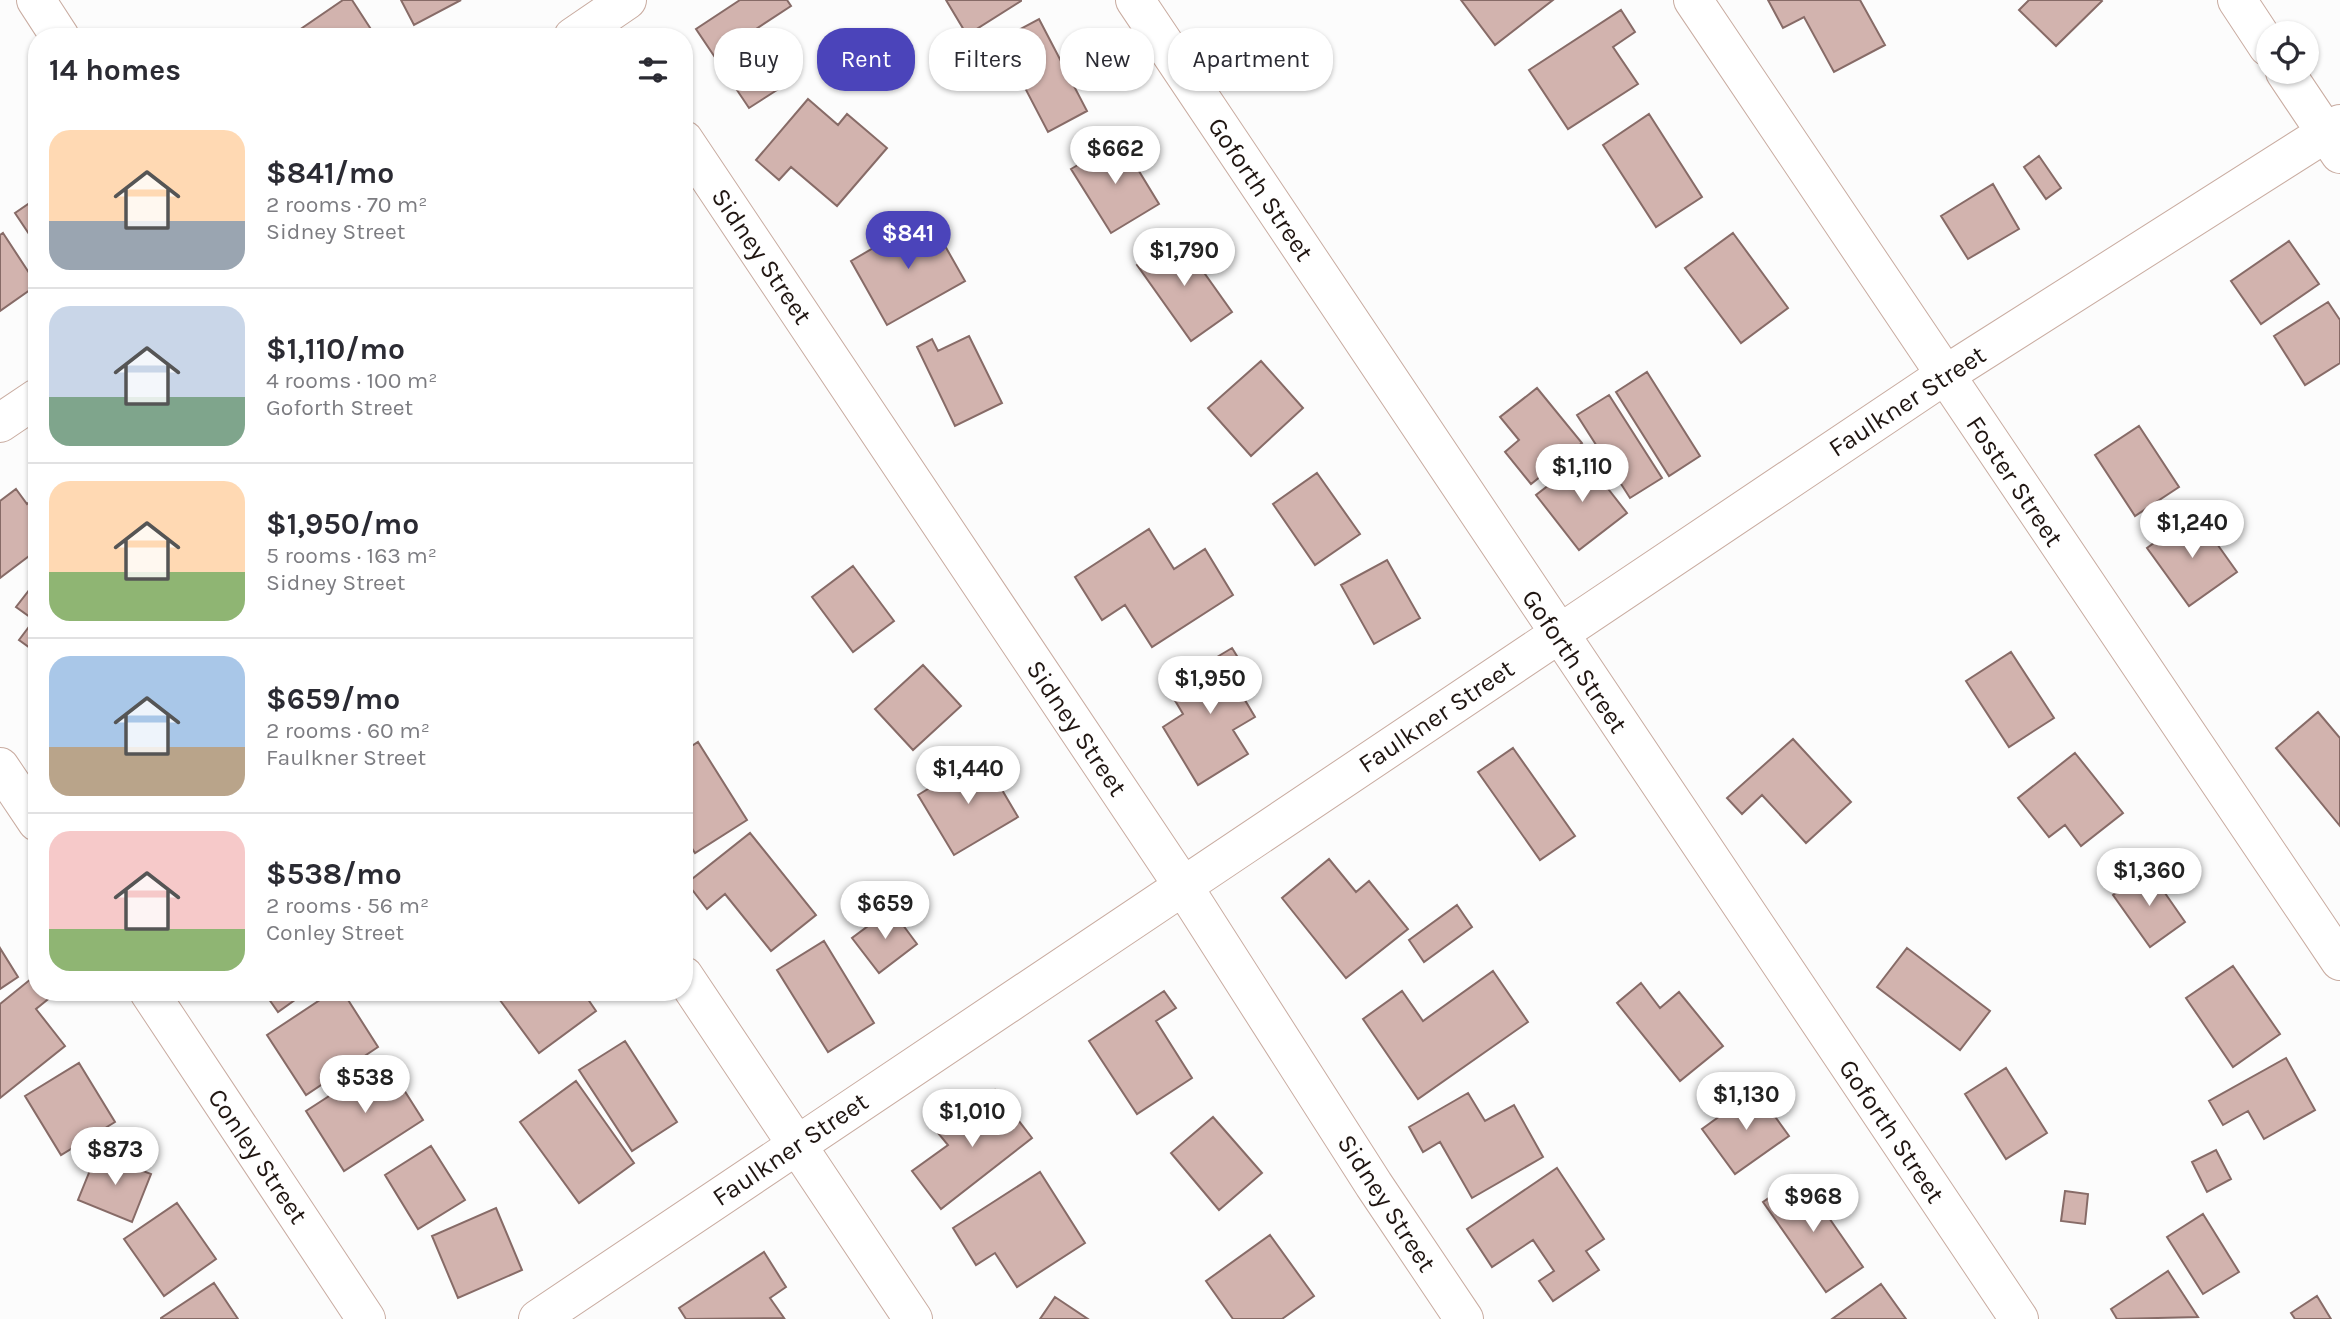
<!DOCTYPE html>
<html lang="en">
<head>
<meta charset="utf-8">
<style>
	body { margin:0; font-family:Karla,sans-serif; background:#f7f7f7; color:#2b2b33; height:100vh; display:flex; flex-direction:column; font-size:26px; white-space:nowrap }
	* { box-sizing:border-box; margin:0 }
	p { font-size:23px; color:#7c7c81 }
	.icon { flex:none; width:38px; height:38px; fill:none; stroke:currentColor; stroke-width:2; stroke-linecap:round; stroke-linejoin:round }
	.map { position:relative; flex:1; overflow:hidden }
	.details { position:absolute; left:28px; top:28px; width:665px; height:973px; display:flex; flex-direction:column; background:#fff; border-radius:28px; box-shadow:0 2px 5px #0004 }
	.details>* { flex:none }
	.guide { position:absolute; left:714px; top:28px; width:665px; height:63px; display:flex; gap:14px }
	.fabs { position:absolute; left:2256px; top:21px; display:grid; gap:14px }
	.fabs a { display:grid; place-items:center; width:63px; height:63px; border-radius:50%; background:#fff; box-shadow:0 2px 5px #0004; font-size:35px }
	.price { position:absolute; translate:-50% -60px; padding:0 16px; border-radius:24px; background:#fff; color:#222; font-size:23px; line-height:46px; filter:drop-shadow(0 2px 4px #0008) }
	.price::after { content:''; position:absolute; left:50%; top:42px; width:21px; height:16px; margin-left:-10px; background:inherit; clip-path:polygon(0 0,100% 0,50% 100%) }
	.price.active { background:#4b44ba; color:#fff }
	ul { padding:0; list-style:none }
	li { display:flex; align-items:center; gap:21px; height:175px; padding:0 21px }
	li+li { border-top:2px solid #e1e1e2 }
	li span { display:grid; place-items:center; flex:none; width:196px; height:140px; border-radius:21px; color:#555 }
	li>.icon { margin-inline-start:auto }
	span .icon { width:84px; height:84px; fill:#fffc; stroke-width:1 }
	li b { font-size:30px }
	h2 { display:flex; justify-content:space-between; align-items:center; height:84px; padding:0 21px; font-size:30px }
	.pill { padding:0 24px; border-radius:28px; background:#fff; box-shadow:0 2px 5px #0004; font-size:24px; line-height:63px }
	.pill.active { background:#4b44ba; color:#fff }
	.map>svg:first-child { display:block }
	.building { fill:#d2b3ae; stroke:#876b67; stroke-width:2 }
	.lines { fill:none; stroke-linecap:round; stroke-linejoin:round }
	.street-casing { stroke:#c9aca1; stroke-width:40 }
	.street { stroke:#fff; stroke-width:38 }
	.labels { text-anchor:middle; stroke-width:6; stroke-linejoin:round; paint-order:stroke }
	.street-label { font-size:26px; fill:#201612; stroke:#fff }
</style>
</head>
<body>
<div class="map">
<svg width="2340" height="1319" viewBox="0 0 2340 1319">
	<rect width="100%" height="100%" fill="#fcfcfc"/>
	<path class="building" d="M343 0H352L376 37H289Z
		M401 0H461L414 25Z
		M740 0H787L791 6 756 29 791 81 749 108 696 29Z
		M946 0H1021V1L967 35Z
		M1461 0H1553L1495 45Z
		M1768 0H1860L1885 45 1834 72 1804 17 1783 28Z
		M2029 0H2101L2102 1 2056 46 2019 10Z
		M1621 10 1635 32 1613 47 1638 84 1568 129 1529 70Z
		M1039 19 1087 111 1048 132 1000 40Z
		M808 99 838 125 847 114 887 148 837 206 791 167 779 180 756 160Z
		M1649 114 1702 197 1656 227 1603 145Z
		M1120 140 1159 204 1111 233 1071 169Z
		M2039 156 2061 188 2046 199 2024 167Z
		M1993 184 2019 229 1968 259 1941 216Z
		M37 198V246L15 213Z
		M928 216 965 281 887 325 851 261Z
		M3 233 37 285 0 311V235Z
		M1733 233 1788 308 1741 343 1685 268Z
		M1178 236 1232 312 1191 341 1137 265Z
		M2289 241 2319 284 2261 324 2231 281Z
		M2328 302 2340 320V363L2305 385 2274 336Z
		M969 336 1002 403 955 426 917 347 932 339 938 351Z
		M1261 361 1303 408 1251 456 1208 408Z
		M1647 372 1700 456 1669 476 1616 392Z
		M1537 388 1582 443 1531 484 1505 452 1519 440 1500 417Z
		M1609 395 1662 478 1630 498 1577 415Z
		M2139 426 2179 487 2135 516 2095 455Z
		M1584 458 1627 513 1579 550 1536 495Z
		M1317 473 1360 534 1315 565 1273 504Z
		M16 489 27 504 37 496V550L0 578V501Z
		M2195 513 2237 572 2189 606 2147 548Z
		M1149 529 1174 569 1205 549 1233 595 1152 647 1125 605 1102 620 1075 577Z
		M1387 560 1420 618 1374 644 1341 585Z
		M853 566 894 621 853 652 812 597Z
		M37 580V653L19 640 34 620 16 607Z
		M1232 648 1250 677 1236 685 1255 717 1233 730 1248 754 1198 785 1163 727 1183 714 1167 687Z
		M2011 652 2054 718 2009 747 1966 681Z
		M923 665 961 706 913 750 875 709Z
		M2318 712 2340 738V826L2276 748Z
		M1793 739 1851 802 1806 843 1762 795 1742 814 1727 798Z
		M698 742 747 820 695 853 684 836V751Z
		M1513 748 1575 836 1540 860 1478 772Z
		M2075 753 2123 813 2081 846 2065 825 2049 837 2018 798Z
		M982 756 1018 817 954 855 918 795Z
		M750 833 816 915 771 951 725 894 707 909 687 883Z
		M1329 859 1356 892 1369 881 1408 929 1346 978 1282 898Z
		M2149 870 2185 922 2150 947 2113 895Z
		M1457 905 1472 927 1424 962 1409 940Z
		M891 909 917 944 879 973 852 938Z
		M824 941 874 1023 828 1052 777 970Z
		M0 948 18 977 0 989Z
		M1907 948 1990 1011 1960 1050 1877 987Z
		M2233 966 2280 1034 2233 1067 2186 998Z
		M1493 971 1528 1022 1418 1099 1363 1019 1402 991 1423 1021Z
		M37 974V992H57L36 1009 65 1046 0 1098V1004Z
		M1641 983 1660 1008 1679 992 1723 1046 1680 1081 1617 1003Z
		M1164 991 1176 1008 1156 1021 1192 1078 1137 1114 1089 1041Z
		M264 992H306L278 1012Z
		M332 992H343L378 1047 306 1095 267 1035Z
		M494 992H583L596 1011 539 1053Z
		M625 1041 677 1122 632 1151 579 1070Z
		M2286 1058 2315 1110 2264 1139 2248 1111 2223 1125 2209 1101Z
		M385 1060 423 1120 344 1171 306 1111Z
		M79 1063 115 1122 61 1155 25 1096Z
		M2006 1068 2047 1133 2006 1159 1965 1094Z
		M576 1081 634 1163 579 1203 520 1122Z
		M995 1090 1032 1138 941 1209 912 1171 948 1145 938 1133Z
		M1756 1090 1789 1136 1735 1174 1702 1129Z
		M1468 1093 1485 1121 1514 1105 1543 1157 1472 1198 1440 1142 1423 1152 1409 1127Z
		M1213 1117 1262 1173 1219 1210 1171 1153Z
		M431 1146 465 1200 418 1229 385 1175Z
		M2216 1150 2231 1179 2207 1192 2192 1162Z
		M97 1153 151 1174 132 1222 78 1200Z
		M1557 1168 1604 1239 1586 1251 1599 1270 1553 1301 1539 1281 1554 1271 1533 1240 1492 1267 1467 1229Z
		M1040 1172 1085 1243 1017 1287 995 1253 976 1265 953 1228Z
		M1800 1176 1863 1267 1826 1292 1763 1202Z
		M2065 1191 2088 1194 2085 1224 2061 1221Z
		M177 1203 216 1259 164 1296 124 1239Z
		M496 1208 522 1270 458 1298 432 1236Z
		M2203 1214 2239 1272 2203 1294 2167 1237Z
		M1270 1235 1314 1296 1282 1319H1233L1206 1281Z
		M764 1252 786 1287 770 1298 784 1318 686 1319 679 1308Z
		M2168 1271 2198 1317 2117 1319 2111 1309Z
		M214 1283 238 1319H161V1318Z
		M1881 1284 1906 1319H1832Z
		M2317 1296 2331 1319H2295L2291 1313Z
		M1055 1297 1088 1319H1040Z"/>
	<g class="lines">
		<g class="street-casing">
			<path id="street" d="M36 0 60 37
				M1135 0 2019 1319
				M1693 0 2340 961
				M2237 0 2268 47
				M573 37 627 0
				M2285 72 2340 154
				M684 140 1183 886 1374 1185 1464 1319
				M0 423 37 398
				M0 767 37 822
				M684 976 913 1319
				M149 992 366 1319
				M538 1319 1945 375 2340 124"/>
		</g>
		<use href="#street" class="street"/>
	</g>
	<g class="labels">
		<g class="street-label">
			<text transform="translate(1261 189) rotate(56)" y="9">Goforth Street</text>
			<text transform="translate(762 256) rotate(56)" y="9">Sidney Street</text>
			<text transform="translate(1907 401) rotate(-33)" y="9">Faulkner Street</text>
			<text transform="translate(2015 481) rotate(56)" y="9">Foster Street</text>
			<text transform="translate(1575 661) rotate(56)" y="9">Goforth Street</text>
			<text transform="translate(1436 716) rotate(-34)" y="9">Faulkner Street</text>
			<text transform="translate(1077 728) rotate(56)" y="9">Sidney Street</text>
			<text transform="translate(1892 1131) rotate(56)" y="9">Goforth Street</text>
			<text transform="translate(790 1149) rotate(-34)" y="9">Faulkner Street</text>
			<text transform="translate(258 1156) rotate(56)" y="9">Conley Street</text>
			<text transform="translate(1387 1203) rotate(57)" y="9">Sidney Street</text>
		</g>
	</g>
</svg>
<div class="fabs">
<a><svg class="icon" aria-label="locate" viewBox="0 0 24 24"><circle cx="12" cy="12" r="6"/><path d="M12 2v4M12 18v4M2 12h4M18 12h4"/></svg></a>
</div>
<b class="price" style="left:1115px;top:186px">$662</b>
<b class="price active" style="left:908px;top:271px">$841</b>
<b class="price" style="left:1184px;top:288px">$1,790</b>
<b class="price" style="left:1582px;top:504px">$1,110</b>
<b class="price" style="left:2192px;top:560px">$1,240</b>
<b class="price" style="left:1210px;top:716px">$1,950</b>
<b class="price" style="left:968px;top:806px">$1,440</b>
<b class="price" style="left:2149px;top:908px">$1,360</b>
<b class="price" style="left:885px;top:941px">$659</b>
<b class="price" style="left:365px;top:1115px">$538</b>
<b class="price" style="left:1746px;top:1132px">$1,130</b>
<b class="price" style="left:972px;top:1149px">$1,010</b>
<b class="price" style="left:115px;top:1187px">$873</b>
<b class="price" style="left:1813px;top:1234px">$968</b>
<div class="guide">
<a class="pill">Buy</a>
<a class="pill active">Rent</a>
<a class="pill">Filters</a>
<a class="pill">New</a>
<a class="pill">Apartment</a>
</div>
<section class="details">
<h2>14 homes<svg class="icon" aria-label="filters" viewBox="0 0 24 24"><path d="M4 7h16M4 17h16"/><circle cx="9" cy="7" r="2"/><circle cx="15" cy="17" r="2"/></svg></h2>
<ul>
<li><span style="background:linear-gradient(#ffd9b3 65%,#9aa5b1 0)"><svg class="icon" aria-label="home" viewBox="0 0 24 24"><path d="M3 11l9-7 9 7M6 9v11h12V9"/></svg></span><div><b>$841/mo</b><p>2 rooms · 70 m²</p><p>Sidney Street</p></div></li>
<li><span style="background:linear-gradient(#c9d6e8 65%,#7fa58c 0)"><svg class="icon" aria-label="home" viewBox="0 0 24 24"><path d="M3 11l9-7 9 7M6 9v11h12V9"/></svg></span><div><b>$1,110/mo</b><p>4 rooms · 100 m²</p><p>Goforth Street</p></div></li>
<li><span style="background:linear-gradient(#ffd9b3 65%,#8fb573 0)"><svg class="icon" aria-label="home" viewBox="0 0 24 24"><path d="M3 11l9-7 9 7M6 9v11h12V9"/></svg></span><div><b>$1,950/mo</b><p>5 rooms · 163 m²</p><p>Sidney Street</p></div></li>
<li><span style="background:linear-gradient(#a9c7e8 65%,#b9a48a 0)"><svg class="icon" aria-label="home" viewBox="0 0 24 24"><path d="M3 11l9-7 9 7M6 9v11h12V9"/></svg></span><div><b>$659/mo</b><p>2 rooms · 60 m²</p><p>Faulkner Street</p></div></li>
<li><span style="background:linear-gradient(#f6c9c9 70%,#8fb573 0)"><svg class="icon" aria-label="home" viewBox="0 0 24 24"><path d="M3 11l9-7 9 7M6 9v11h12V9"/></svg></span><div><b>$538/mo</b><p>2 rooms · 56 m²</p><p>Conley Street</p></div></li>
</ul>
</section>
</div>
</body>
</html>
